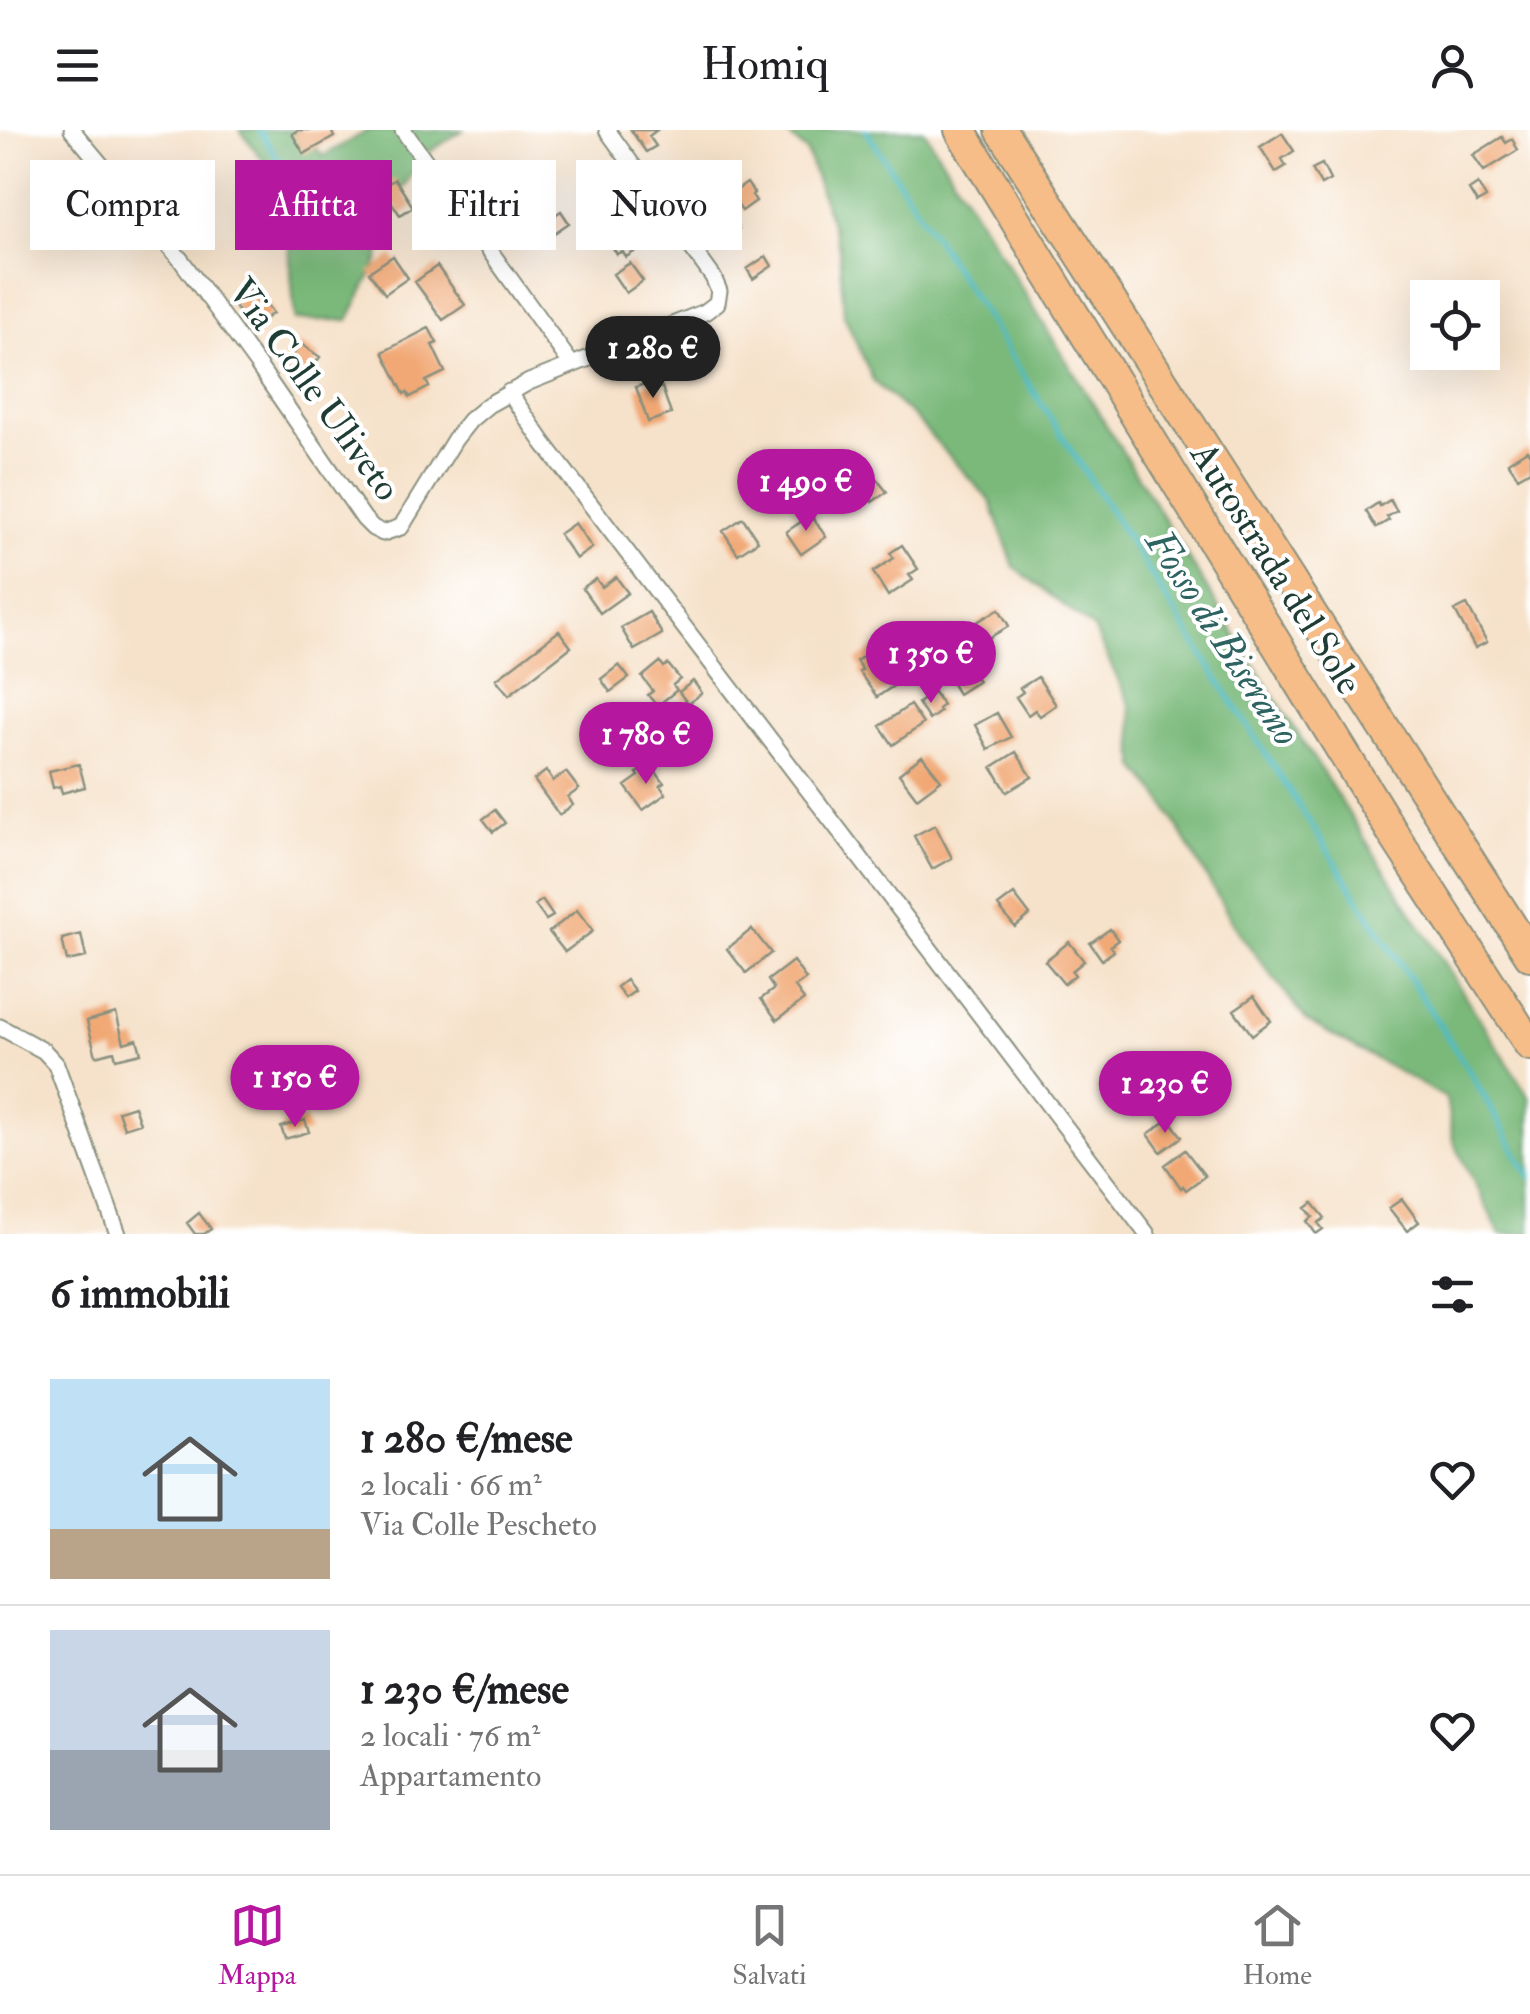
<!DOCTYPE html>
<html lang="it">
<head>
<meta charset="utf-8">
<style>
	body { margin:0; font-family:"IM FELL Double Pica",serif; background:#f6f6f6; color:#202124; height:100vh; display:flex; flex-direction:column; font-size:38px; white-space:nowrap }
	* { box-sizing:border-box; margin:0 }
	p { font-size:32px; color:#757577 }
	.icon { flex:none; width:55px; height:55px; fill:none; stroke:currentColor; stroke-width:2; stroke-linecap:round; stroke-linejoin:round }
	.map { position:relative; height:1104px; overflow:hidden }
	.details { display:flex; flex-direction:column; background:#fff; flex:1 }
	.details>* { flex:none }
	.top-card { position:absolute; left:30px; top:30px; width:1000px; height:90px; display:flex; gap:20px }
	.fabs { position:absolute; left:1410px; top:150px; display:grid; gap:20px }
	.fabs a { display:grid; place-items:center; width:90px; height:90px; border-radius:0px; background:#fff; box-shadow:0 10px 40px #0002; font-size:50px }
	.price { position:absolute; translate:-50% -85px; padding:0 22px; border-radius:35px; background:#b5179e; color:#fff; font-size:32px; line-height:65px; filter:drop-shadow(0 2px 5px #0008) }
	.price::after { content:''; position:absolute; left:50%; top:60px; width:30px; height:22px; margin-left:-15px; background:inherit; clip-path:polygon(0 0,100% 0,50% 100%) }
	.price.current { background:#222; color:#fff }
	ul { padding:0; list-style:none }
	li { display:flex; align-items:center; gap:30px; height:250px; padding:0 50px }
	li+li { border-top:2px solid #e0e0e0 }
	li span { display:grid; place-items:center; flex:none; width:280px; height:200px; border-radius:0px; color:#555 }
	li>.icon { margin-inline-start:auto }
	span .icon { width:120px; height:120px; fill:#fffc; stroke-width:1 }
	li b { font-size:42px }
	h2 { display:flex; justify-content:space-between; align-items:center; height:120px; padding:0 50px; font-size:42px }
	.pill { padding:0 35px; border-radius:0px; background:#fff; box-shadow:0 10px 40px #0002; font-size:35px; line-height:90px }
	.pill.current { background:#b5179e; color:#fff }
	header { display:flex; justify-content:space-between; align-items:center; height:130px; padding:0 50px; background:#fff; font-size:45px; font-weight:600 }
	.tabs { display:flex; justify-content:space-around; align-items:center; height:140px; border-top:2px solid #e0e0e0; background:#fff; font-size:28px; color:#757577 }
	.tabs a { display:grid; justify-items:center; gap:5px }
	.tabs .current { color:#b5179e }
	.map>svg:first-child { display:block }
	.forest { fill:#7ab97a; stroke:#4c7b57; stroke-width:2.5 }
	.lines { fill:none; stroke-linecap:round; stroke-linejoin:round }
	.stream { stroke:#4dbbc5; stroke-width:5 }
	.building { fill:#f1a874 }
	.minor-casing { stroke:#8a907f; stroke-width:19 }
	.motorway-casing { stroke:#8a907f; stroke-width:34 }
	.minor { stroke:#fff; stroke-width:15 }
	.motorway { stroke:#f7bd88; stroke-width:30 }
	.labels { text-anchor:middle; stroke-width:8; stroke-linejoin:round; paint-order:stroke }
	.street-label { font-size:38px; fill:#1f3d34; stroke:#fff }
	.water-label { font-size:40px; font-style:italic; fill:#2d6360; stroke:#fff }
</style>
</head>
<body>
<header><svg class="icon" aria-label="menu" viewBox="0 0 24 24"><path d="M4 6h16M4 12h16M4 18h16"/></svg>Homiq<svg class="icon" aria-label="person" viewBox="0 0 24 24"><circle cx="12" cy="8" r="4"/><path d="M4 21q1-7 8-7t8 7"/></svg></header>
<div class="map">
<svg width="1530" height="1104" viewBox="0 0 1530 1104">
	<rect width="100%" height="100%" fill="#fff"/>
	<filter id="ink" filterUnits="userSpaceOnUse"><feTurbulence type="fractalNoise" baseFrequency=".01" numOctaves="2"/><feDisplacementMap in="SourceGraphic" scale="20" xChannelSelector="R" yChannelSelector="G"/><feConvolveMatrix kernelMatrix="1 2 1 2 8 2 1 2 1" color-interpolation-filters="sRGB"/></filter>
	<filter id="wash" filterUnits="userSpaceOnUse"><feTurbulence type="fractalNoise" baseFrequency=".0048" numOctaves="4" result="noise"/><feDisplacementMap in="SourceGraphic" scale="40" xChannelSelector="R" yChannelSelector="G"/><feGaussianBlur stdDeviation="2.25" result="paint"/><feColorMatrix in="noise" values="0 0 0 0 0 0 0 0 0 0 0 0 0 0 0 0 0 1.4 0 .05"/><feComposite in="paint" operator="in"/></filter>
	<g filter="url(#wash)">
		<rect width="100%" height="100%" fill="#f6e2ca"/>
		<path class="forest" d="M240 0H299L323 26 369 0H463L423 26 380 95 379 129 348 190H295L284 57Z
			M783 0H924L1256 538 1530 968V1104H1500L1453 1010 1446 968 1307 891 1237 800 1161 668 1136 637 1130 575 1094 499 1014 437 991 372 913 286 874 252 844 185 839 117 807 22Z"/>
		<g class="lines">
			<path class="stream" d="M259 0 324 98
				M866 0 1473 947 1530 1047"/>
		</g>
		<g id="blocks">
			<path class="building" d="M298 0H331L334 7 304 24 292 4Z
				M631 0H657L649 6 656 16 646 22Z
				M1282 3 1294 21 1282 29 1286 36 1276 42 1260 17Z
				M1502 7 1506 13 1512 9 1518 20 1484 41 1473 25Z
				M1322 34 1330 50 1321 55 1312 39Z
				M395 49 413 77 400 85 390 70 377 79 369 66Z
				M747 53 754 63 752 65 756 71 742 81 730 65Z
				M1478 54 1486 68 1477 73 1469 60Z
				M717 61 739 99 726 108 699 74Z
				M545 71 555 85 561 81 569 93 550 106 532 79Z
				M629 99 635 108 639 105 645 115 626 127 622 121 617 124 609 112Z
				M393 126 408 148 385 164 369 142Z
				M766 126 772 136 753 149 747 139Z
				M630 133 643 151 626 163 613 144Z
				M437 136 465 175 443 190 415 152Z
				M253 157 273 183 252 199 232 173Z
				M429 198 437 213 432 215 445 242 426 251 429 257 410 267 407 262 404 264 383 222Z
				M301 214 320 227 302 251 284 237Z
				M653 251 656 259 662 257 671 284 648 292 636 257Z
				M1527 320 1530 324V340L1518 347 1508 332Z
				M876 348 887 362 872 372 862 358Z
				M1390 370 1397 381 1387 387 1389 390 1376 398 1366 381 1378 373 1380 376Z
				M811 385 826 407 801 424 786 402Z
				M743 388 758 411 738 424 723 401Z
				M575 393 592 418 576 429 559 404Z
				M902 415 918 439 909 445 913 450 888 466 873 442 894 428 890 423Z
				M616 447 628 463 600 483 582 458 596 449 602 457Z
				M1467 475 1487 512 1475 518 1455 481Z
				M999 479 1009 496 987 509 977 492Z
				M649 482 662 504 634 520 621 498Z
				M559 501 571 517 509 565 496 549Z
				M877 517 891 537 894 535 904 549 877 567 859 542 862 540 856 531Z
				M660 532 664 537 668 534 680 549 673 555 677 560 657 576 648 565 653 561 642 547Z
				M966 532 978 551 958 564 946 544Z
				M619 535 629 548 610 562 601 549Z
				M1038 547 1056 575 1040 586 1035 580 1028 585 1016 567 1023 562 1020 558Z
				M693 551 702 563 688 574 679 562Z
				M934 562 943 575 938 579 940 582 929 590 918 573Z
				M910 575 923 594 893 615 880 596Z
				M997 583 1011 607 988 619 975 595Z
				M1016 622 1032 647 1007 662 992 637Z
				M922 626 941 650 917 668 899 644Z
				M79 634 85 657 62 663 60 656 53 658 49 641Z
				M650 634 664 653 660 656 666 664 643 680 625 656 639 646 637 643Z
				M546 641 553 651 566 642 579 659 568 667 573 675 559 685 534 650Z
				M495 680 505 693 493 702 483 689Z
				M935 695 952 728 932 739 914 706Z
				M1014 764 1030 785 1015 797 998 776Z
				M542 770 553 786 546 790 535 775Z
				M577 780 593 801 565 822 549 802Z
				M752 799 771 823 746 843 727 819Z
				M1110 799 1118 810 1110 816 1114 821 1102 830 1090 813Z
				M81 804 86 827 67 831 62 809Z
				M1069 812 1084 831 1072 841 1075 845 1064 854 1045 831Z
				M793 831 806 849 795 857 804 870 777 890 761 869 774 859 768 850Z
				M626 850 635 861 625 868 617 857Z
				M1254 866 1271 891 1252 905 1234 880Z
				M116 883 124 913 137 909 141 923 116 929 114 921 96 926 87 891Z
				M134 976 140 993 124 998 118 981Z
				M1169 989 1182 1007 1161 1022 1148 1004Z
				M305 990 309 1002 285 1009 281 997Z
				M1185 1020 1205 1046 1186 1060 1183 1056 1181 1058 1165 1035Z
				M1402 1069 1419 1092 1407 1101 1389 1078Z
				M1313 1073 1325 1088 1318 1093 1323 1099 1316 1104 1307 1091 1313 1087 1306 1078Z
				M199 1083 211 1099 204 1104H195L187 1093Z"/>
		</g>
	</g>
	<g filter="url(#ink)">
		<use href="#blocks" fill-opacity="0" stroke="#8a907f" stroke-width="2.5"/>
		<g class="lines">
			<g class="minor-casing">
				<path id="minor" d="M72 0 181 130 257 234 364 389 373 398 383 403 401 397 455 309 470 290 488 275 529 252 705 182 717 173 719 161 713 147 607 0
					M403 0 572 235
					M509 262 543 312 1147 1104
					M0 897 44 921 56 934 118 1104"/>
			</g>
			<g class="motorway-casing">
				<path id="motorway" d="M960 0 1394 705 1530 915
					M1001 0 1530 825"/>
			</g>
			<use href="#minor" class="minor"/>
			<use href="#motorway" class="motorway"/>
		</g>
	</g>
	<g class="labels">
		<g class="street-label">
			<text transform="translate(315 259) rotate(54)" y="13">Via Colle Uliveto</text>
			<text transform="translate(1277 438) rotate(58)" y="13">Autostrada del Sole</text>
		</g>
		<g class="water-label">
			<text transform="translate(1224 507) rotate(57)" y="14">Fosso di Biserano</text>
		</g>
	</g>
</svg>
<div class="fabs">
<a><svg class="icon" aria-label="locate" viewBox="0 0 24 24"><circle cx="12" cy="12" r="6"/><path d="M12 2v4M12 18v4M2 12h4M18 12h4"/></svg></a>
</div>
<b class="price current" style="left:653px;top:271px">1 280 €</b>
<b class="price" style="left:806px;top:404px">1 490 €</b>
<b class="price" style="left:931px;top:576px">1 350 €</b>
<b class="price" style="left:646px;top:657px">1 780 €</b>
<b class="price" style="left:295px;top:1000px">1 150 €</b>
<b class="price" style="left:1165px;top:1006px">1 230 €</b>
<div class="top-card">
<a class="pill">Compra</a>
<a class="pill current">Affitta</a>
<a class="pill">Filtri</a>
<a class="pill">Nuovo</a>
</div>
</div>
<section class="details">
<h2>6 immobili<svg class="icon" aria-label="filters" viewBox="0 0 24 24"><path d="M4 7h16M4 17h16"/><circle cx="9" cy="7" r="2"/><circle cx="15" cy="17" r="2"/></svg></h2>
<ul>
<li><span style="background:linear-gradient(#bfe0f5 75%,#b9a48a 0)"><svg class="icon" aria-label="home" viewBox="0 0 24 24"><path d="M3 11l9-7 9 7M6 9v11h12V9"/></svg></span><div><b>1 280 €/mese</b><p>2 locali · 66 m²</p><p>Via Colle Pescheto</p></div><svg class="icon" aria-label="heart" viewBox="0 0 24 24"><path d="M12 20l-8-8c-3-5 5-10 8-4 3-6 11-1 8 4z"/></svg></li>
<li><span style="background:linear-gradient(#c9d6e8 60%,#9aa5b1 0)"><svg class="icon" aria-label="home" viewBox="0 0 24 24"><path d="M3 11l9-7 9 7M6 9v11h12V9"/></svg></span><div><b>1 230 €/mese</b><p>2 locali · 76 m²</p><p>Appartamento</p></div><svg class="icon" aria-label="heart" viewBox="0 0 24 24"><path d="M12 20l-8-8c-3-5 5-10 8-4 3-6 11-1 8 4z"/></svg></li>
</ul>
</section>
<nav class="tabs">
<a class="current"><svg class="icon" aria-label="map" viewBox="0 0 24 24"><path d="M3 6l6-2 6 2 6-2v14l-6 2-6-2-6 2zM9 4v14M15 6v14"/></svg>Mappa</a>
<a><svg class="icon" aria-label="saved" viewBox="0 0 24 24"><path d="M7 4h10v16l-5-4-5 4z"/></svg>Salvati</a>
<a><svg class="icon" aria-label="home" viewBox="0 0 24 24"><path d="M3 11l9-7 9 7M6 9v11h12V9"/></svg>Home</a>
</nav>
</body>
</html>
